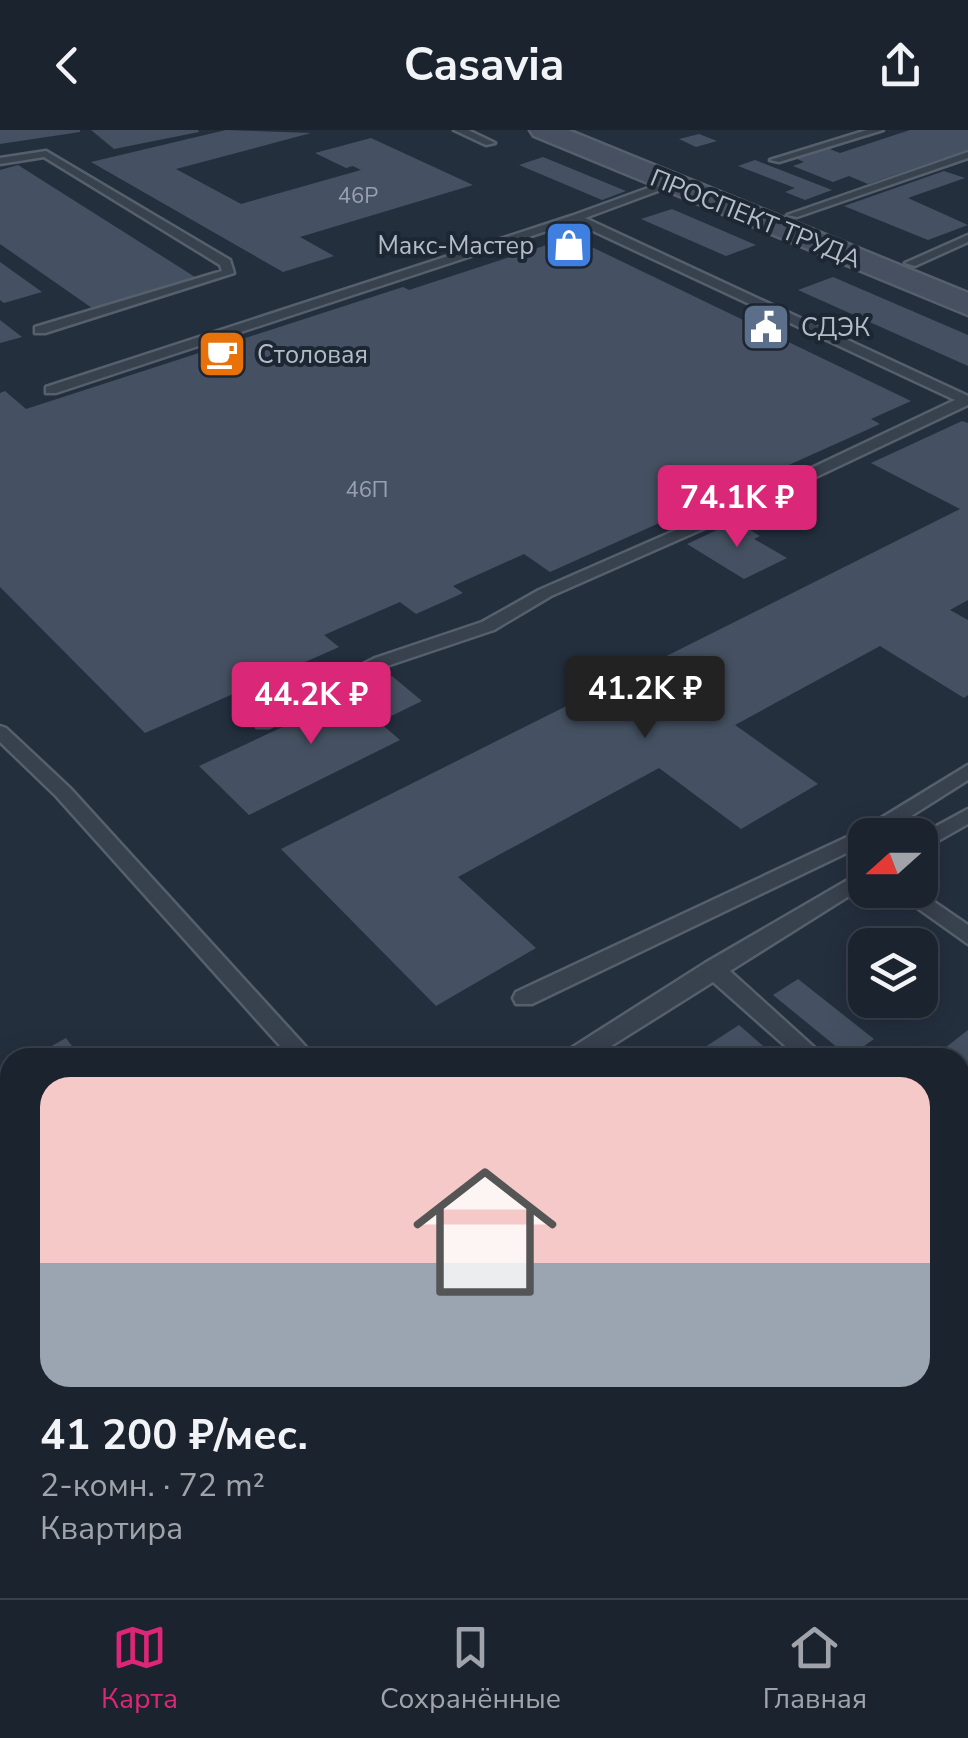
<!DOCTYPE html>
<html lang="ru">
<head>
<meta charset="utf-8">
<style>
	body { margin:0; font-family:"Nunito Sans",sans-serif; background:#242b36; color:#f1f3f6; height:100vh; display:flex; flex-direction:column; font-size:38px; white-space:nowrap }
	* { box-sizing:border-box; margin:0 }
	p { font-size:32px; color:#a0a4aa }
	.icon { flex:none; width:55px; height:55px; fill:none; stroke:currentColor; stroke-width:2; stroke-linecap:round; stroke-linejoin:round }
	.map { position:relative; flex:1; overflow:hidden }
	.sheet { position:absolute; left:0px; top:918px; width:970px; height:552px; display:flex; flex-direction:column; background:#1b232e; border-radius:30px 30px 0 0; box-shadow:0 5px 25px #0003,0 0 0 2px #39404a }
	.sheet>* { flex:none }
	.needle { width:65px; rotate:249deg }
	.buttons { position:absolute; left:848px; top:688px; display:grid; gap:20px }
	.buttons a { display:grid; place-items:center; width:90px; height:90px; border-radius:20px; background:#1b232e; box-shadow:0 5px 25px #0003,0 0 0 2px #39404a; font-size:50px }
	.price { position:absolute; translate:-50% -85px; padding:0 22px; border-radius:10px; background:#db2777; color:#fff; font-size:32px; line-height:65px; filter:drop-shadow(0 2px 5px #0008) }
	.price::after { content:''; position:absolute; left:50%; top:60px; width:30px; height:22px; margin-left:-15px; background:inherit; clip-path:polygon(0 0,100% 0,50% 100%) }
	.price.on { background:#222; color:#fff }
	ul { padding:0; list-style:none }
	li { display:grid; align-content:center; gap:20px; height:530px; padding:0 40px }
	li span { display:grid; place-items:center; height:310px; border-radius:30px; color:#555 }
	li>.icon { margin-inline-start:auto }
	span .icon { width:180px; height:180px; fill:#fffc; stroke-width:1 }
	li b { font-size:42px }
	header { display:flex; justify-content:space-between; align-items:center; height:130px; padding:0 40px; background:#1b232e; font-size:45px; font-weight:700 }
	.tabs { display:flex; justify-content:space-around; align-items:center; height:140px; border-top:2px solid #39404a; background:#1b232e; font-size:28px; color:#a0a4aa }
	.tabs a { display:grid; justify-items:center; gap:5px }
	.tabs .on { color:#db2777 }
	.map>svg:first-child { display:block }
	.building { fill:#455162 }
	.lines { fill:none; stroke-linecap:round; stroke-linejoin:round }
	.service-casing { stroke:#565f6c; stroke-width:5 }
	.secondary-casing { stroke:#565f6c; stroke-width:5 }
	.service { fill:#38414e; fill-rule:evenodd }
	.secondary { fill:#465061; fill-rule:evenodd }
	.labels { text-anchor:middle; stroke-width:8; stroke-linejoin:round; paint-order:stroke }
	.far-number-label { font-size:22px; fill:#98a1af }
	.far-street-label { font-size:25px; fill:#b4bcc9; stroke:#1d2633 }
	.far-poi-label { font-size:25px; fill:#b4bcc9; stroke:#1d2633; text-anchor:start }
</style>
</head>
<body>
<header><svg class="icon" aria-label="back" viewBox="0 0 24 24"><path d="M15 5l-7 7 7 7"/></svg>Casavia<svg class="icon" aria-label="share" viewBox="0 0 24 24"><path d="M12 15V3M7 8l5-5 5 5M5 13v7h14v-7"/></svg></header>
<div class="map">
<svg width="968" height="1468" viewBox="0 0 968 1468">
	<rect width="100%" height="100%" fill="#242f3e"/>
	<path class="building" d="M0 0H80V2L0 14Z
		M91 0H198L199 2 114 19Z
		M226 0 311 3 176 39 241 74 361 40 353 36 346 38 315 23 371 8 473 55 300 107 334 126 283 142 91 32Z
		M910 0H968V20L868 54 849 46 833 52 793 36 804 32 795 28 827 18 840 23Z
		M699 4 717 11 696 17 679 9Z
		M543 27 626 61 602 70 519 35Z
		M755 30 832 60 805 70 785 62 795 58 738 36Z
		M18 35 195 147 92 178 0 114V40Z
		M944 41 965 48 908 68 968 95 928 110 844 76Z
		M672 79 756 115 726 126 641 89Z
		M571 107 911 271 871 289 880 294 550 442 524 424 453 456 463 463 416 484 400 472 324 505 339 517 145 603 0 457V263L5 261 26 279 403 157 409 160Z
		M0 132 42 162 4 173 0 170Z
		M833 147 968 205V236L798 160Z
		M0 190 22 207 0 213Z
		M962 291 968 293V470L950 480 968 490V565L964 568 880 516 735 595 818 654 741 699 659 638 458 747 536 818 436 876 281 719 960 379 871 333Z
		M736 391 760 406 754 409 787 428 744 449 687 414Z
		M392 546 422 571 379 592 400 610 249 685 199 636Z
		M798 849 874 909 849 927 773 865Z
		M739 895 777 928H688Z
		M968 900V990L960 984V928H932Z
		M66 908 81 928H30Z
		M10 939V1066L0 1072V944Z
		M960 1097 968 1104V1273L960 1265Z
		M10 1364V1437L0 1419V1371Z
		M22 1460H61L50 1468H27Z
		M248 1460H502L508 1468H238Z"/>
	<g class="lines">
		<g class="service-casing">
			<path id="service" d="M454 0H468L495 13 486 15Z
				M867 0H883L779 32 770 30Z
				M46 21 230 130 234 143 45 203H35V197L222 141 220 135 44 27 0 34V28Z
				M968 22V28L797 87 787 85Z
				M670 50 675 53 674 55 585 88 968 266V275L748 379 551 466 494 500 387 536 269 597H257L254 593 257 589 375 528 482 492 539 460 738 373 955 270 574 92 56 263H46V257L571 86Z
				M968 105V112L915 136 905 133Z
				M0 596 6 598 70 658 316 928H291L56 666 0 612Z
				M968 635V650L881 705H865V714L532 874H516L513 868 516 862 860 701Z
				M968 679V694L920 721V705Z
				M865 740V756L730 841 826 928H799L713 852 592 928H562L565 922 705 833Z
				M892 760H917L968 795V814Z
				M960 1042 968 1045V1069L960 1067Z
				M10 1256V1285L0 1289V1260Z
				M86 1460H124L121 1468H83Z
				M622 1460H655L658 1468H625Z"/>
		</g>
		<g class="secondary-casing">
			<path id="secondary" d="M530 0H568L968 163V185L534 6Z"/>
		</g>
		<use href="#service" class="service"/>
		<use href="#secondary" class="secondary"/>
	</g>
	<defs>
		<g id="shop-square" transform="scale(2.5)"><rect x="-9" y="-9" width="18" height="18" rx="4" fill="#3f7fe0" stroke="#1d2633"/><path d="M-5-2.5h2.3a2.7 3.5 0 0 1 5.4 0H5L5.5 6h-11ZM-1.5-2.5h3a1.5 2.3 0 0 0-3 0Z" fill="#fff"/></g>
		<g id="civic-square" transform="scale(2.5)"><rect x="-9" y="-9" width="18" height="18" rx="4" fill="#5c6f8a" stroke="#1d2633"/><path d="M-.6-6.5H3V-4.5H.6V-3L4-1V1h2V6H-6V1h2V-1L-.6-3ZM-1.2 2.5V6h2.4V2.5Z" fill="#fff"/></g>
		<g id="cafe-square" transform="scale(2.5)"><rect x="-9" y="-9" width="18" height="18" rx="4" fill="#e8710a" stroke="#1d2633"/><path d="M-5.5-4.5H6V0H3Q3 3.5 0 3.5H-2.5Q-5.5 3.5-5.5 0ZM3-3.2v2h1.7v-2ZM-6 4.5H4V6H-6Z" fill="#fff"/></g>
	</defs>
	<g fill-rule="evenodd">
		<use href="#shop-square" x="569" y="115"/>
		<use href="#civic-square" x="766" y="197"/>
		<use href="#cafe-square" x="222" y="224"/>
	</g>
	<g class="labels">
		<g class="far-number-label">
			<text x="358" y="73">46Р</text>
			<text x="367" y="367">46П</text>
		</g>
		<g class="far-street-label">
			<text transform="translate(756 88) rotate(22)" y="9">ПРОСПЕКТ ТРУДА</text>
		</g>
		<g class="far-poi-label">
			<text x="534" y="124" text-anchor="end">Макс-Мастер</text>
			<text x="801" y="206">СДЭК</text>
			<text x="257" y="233">Столовая</text>
		</g>
	</g>
</svg>
<div class="buttons">
<a><svg class="needle" viewBox="-14 -14 28 28"><path d="M0-13l5 13h-10z" fill="#e53935"/><path d="M0 13l5-13h-10z" fill="#a0a4aa"/></svg></a>
<a><svg class="icon" aria-label="layers" viewBox="0 0 24 24"><path d="M12 4l9 5-9 5-9-5zM3 14l9 5 9-5"/></svg></a>
</div>
<b class="price" style="left:737px;top:420px">74.1K ₽</b>
<b class="price on" style="left:645px;top:611px">41.2K ₽</b>
<b class="price" style="left:311px;top:617px">44.2K ₽</b>
<section class="sheet">
<ul>
<li><span style="background:linear-gradient(#f6c9c9 60%,#9aa5b1 0)"><svg class="icon" aria-label="home" viewBox="0 0 24 24"><path d="M3 11l9-7 9 7M6 9v11h12V9"/></svg></span><div><b>41 200 ₽/мес.</b><p>2-комн. · 72 m²</p><p>Квартира</p></div></li>
</ul>
</section>
</div>
<nav class="tabs">
<a class="on"><svg class="icon" aria-label="map" viewBox="0 0 24 24"><path d="M3 6l6-2 6 2 6-2v14l-6 2-6-2-6 2zM9 4v14M15 6v14"/></svg>Карта</a>
<a><svg class="icon" aria-label="saved" viewBox="0 0 24 24"><path d="M7 4h10v16l-5-4-5 4z"/></svg>Сохранённые</a>
<a><svg class="icon" aria-label="home" viewBox="0 0 24 24"><path d="M3 11l9-7 9 7M6 9v11h12V9"/></svg>Главная</a>
</nav>
</body>
</html>
